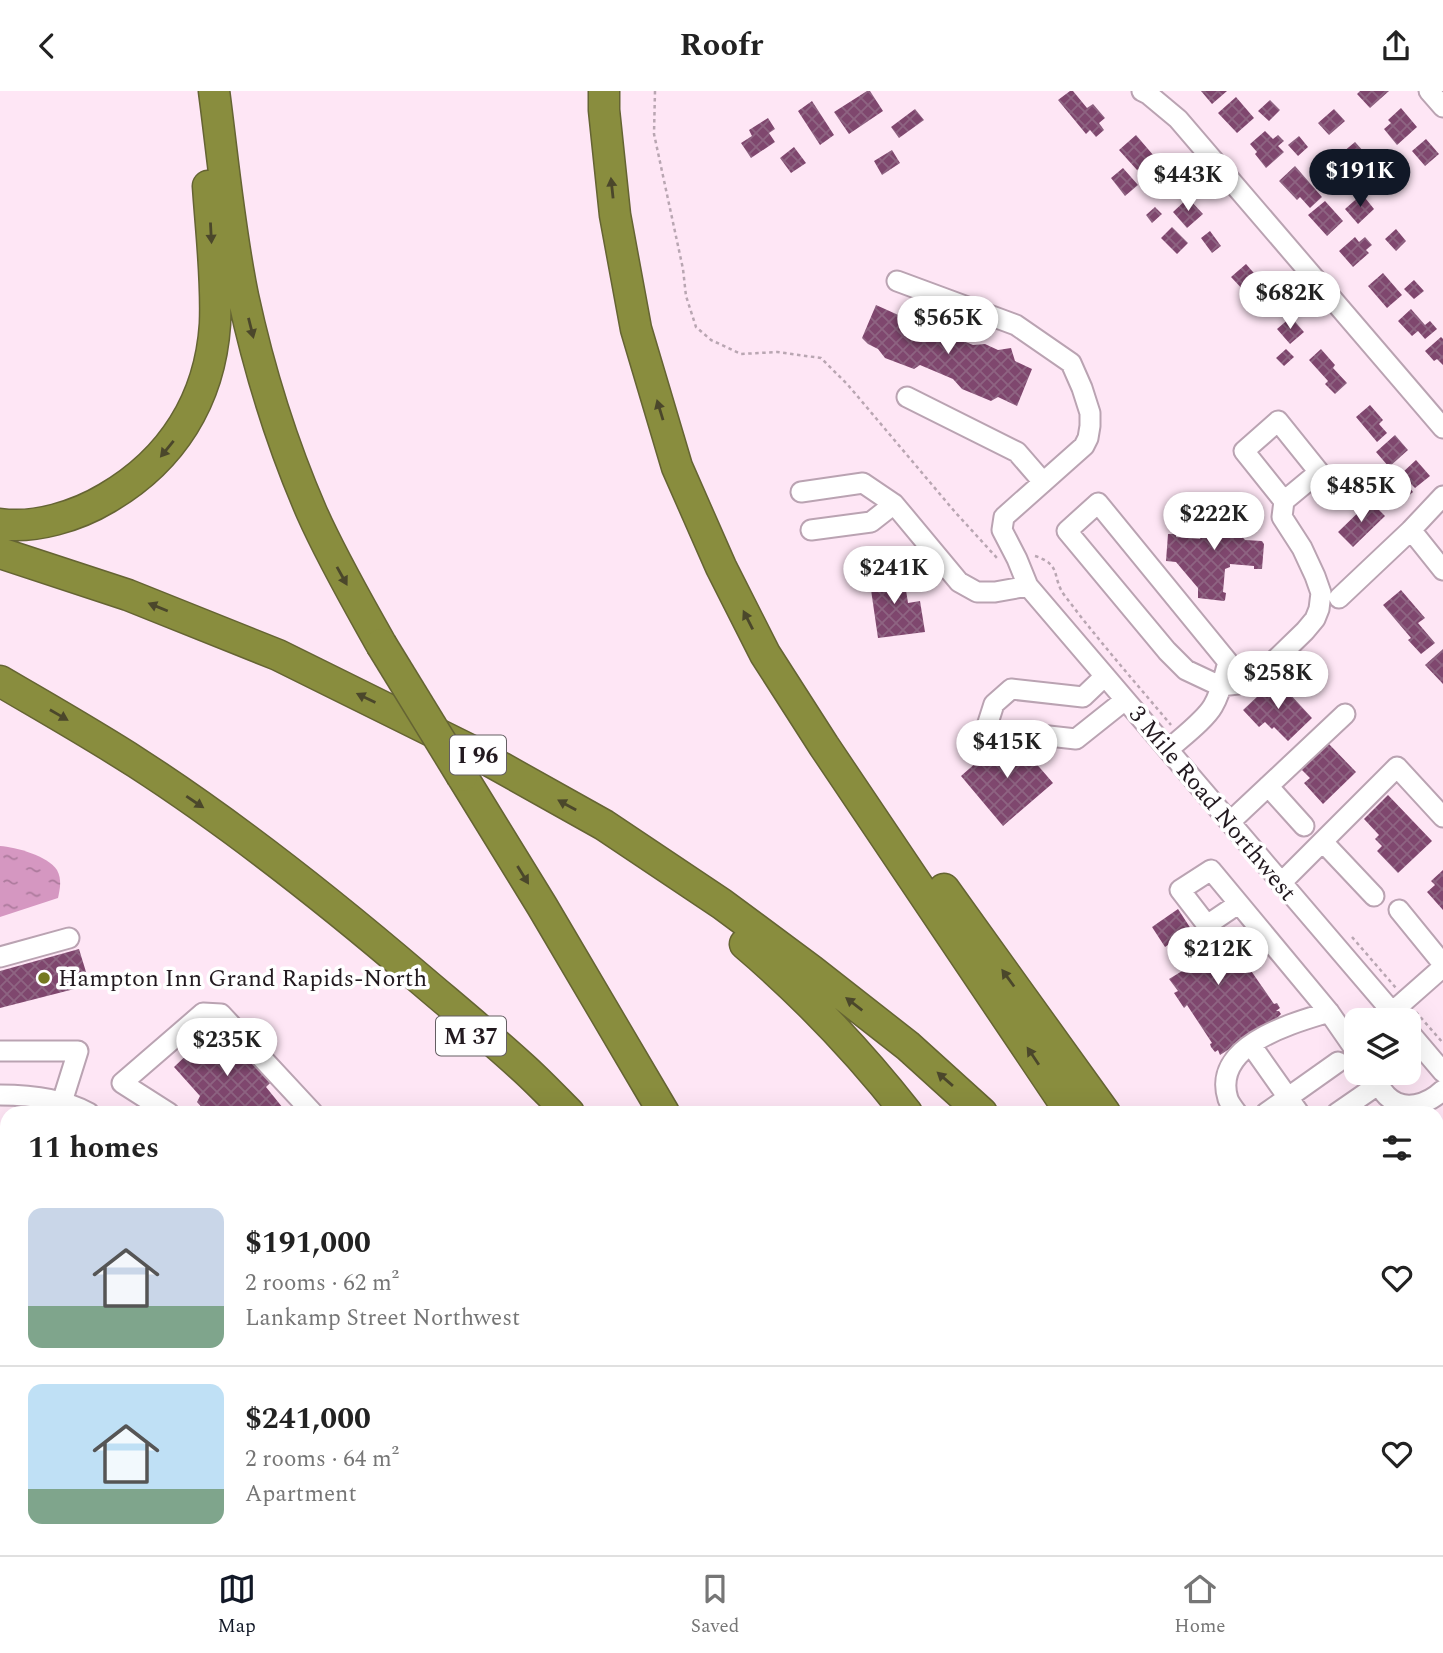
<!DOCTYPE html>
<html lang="en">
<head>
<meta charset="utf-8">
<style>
	body { margin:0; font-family:Spectral,serif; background:#f2f2f2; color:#222; height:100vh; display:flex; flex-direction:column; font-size:26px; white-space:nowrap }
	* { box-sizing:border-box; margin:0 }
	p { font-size:23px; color:#767676 }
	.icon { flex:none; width:38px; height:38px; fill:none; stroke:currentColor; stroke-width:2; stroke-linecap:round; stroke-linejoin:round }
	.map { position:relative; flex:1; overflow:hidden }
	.sheet { position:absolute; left:0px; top:1015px; width:1444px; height:450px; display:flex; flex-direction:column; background:#fff; border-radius:21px 21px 0 0; box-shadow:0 7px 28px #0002 }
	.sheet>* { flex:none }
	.controls { position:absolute; left:1344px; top:917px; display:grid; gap:14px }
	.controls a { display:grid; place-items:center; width:77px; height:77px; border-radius:14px; background:#fff; box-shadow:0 7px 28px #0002; font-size:35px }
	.price { position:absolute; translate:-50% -60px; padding:0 16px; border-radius:24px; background:#fff; color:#222; font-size:23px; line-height:46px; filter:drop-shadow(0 2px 4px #0008) }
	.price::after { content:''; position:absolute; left:50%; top:42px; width:21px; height:16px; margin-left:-10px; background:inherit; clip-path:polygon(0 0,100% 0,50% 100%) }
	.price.active { background:#111827; color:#fff }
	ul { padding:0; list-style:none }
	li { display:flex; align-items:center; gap:21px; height:175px; padding:0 28px }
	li+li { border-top:2px solid #e0e0e0 }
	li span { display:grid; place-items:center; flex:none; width:196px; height:140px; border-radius:14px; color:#555 }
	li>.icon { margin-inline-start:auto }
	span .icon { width:84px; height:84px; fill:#fffc; stroke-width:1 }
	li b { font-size:30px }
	h2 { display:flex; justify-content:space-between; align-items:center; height:84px; padding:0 28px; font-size:30px }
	header { display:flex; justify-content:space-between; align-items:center; height:91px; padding:0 28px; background:#fff; font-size:32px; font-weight:700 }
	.tab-bar { display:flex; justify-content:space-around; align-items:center; height:98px; border-top:2px solid #e0e0e0; background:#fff; font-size:19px; color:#767676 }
	.tab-bar a { display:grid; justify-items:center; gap:4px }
	.tab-bar .active { color:#111827 }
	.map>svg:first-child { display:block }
	.water { fill:url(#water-ripples) }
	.building { fill:url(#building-cross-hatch) }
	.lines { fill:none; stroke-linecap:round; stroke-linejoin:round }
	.minor-casing { stroke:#baa3b2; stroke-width:23 }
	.highway-casing { stroke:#656433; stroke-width:33 }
	.path { stroke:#b9a6b2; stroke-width:2.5; stroke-dasharray:3.5 3.5; stroke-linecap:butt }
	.minor { stroke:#fff; stroke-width:19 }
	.highway { stroke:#898d3e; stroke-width:30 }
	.highway-bridge-casing { stroke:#656433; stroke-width:33; stroke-linecap:butt }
	.highway-bridge { stroke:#898d3e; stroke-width:30 }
	.oneway { fill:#4b472b }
	.poi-dot { fill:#757921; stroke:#fff; stroke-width:2.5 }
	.labels { text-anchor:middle; stroke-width:7; stroke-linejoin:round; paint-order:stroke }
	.shield { fill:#fff; stroke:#645e62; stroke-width:2 }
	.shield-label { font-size:23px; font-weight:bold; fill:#22191f }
	.street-label { font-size:24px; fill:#22191f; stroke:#fff }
	.poi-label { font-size:24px; fill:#22191f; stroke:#fff; text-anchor:start }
</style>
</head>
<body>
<header><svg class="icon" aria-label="back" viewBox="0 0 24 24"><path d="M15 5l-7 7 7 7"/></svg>Roofr<svg class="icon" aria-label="share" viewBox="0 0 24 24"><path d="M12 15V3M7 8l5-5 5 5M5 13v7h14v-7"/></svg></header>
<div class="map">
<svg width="1443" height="1464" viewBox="0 0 1443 1464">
	<defs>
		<pattern id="water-ripples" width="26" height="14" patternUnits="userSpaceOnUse" patternTransform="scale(1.75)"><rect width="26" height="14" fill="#d597c1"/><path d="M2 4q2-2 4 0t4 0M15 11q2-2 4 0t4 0" fill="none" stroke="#ac7a9c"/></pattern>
		<pattern id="building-cross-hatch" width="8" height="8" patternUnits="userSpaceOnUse" patternTransform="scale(1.75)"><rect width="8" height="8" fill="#7f476e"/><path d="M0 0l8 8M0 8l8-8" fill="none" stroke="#8e6482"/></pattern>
	</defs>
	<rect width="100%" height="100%" fill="#fee6f5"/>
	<path class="water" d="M0 755C16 756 48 765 57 779 62 788 60 798 58 807L0 826Z"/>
	<path class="building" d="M867 0H870L883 20 849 43 834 21Z
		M1070 0H1073L1087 17 1093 13 1105 27 1099 32 1104 39 1096 46 1090 39 1086 43 1058 9Z
		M1201 0H1227L1212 13Z
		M1360 0H1389L1370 17 1357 3Z
		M1236 6 1254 27 1237 42 1218 22Z
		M1270 9 1280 19 1269 30 1258 20Z
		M812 10 834 44 820 54 798 20Z
		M1401 17 1417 36 1397 54 1384 38 1391 32 1388 29Z
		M915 18 924 29 899 47 891 36Z
		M1334 18 1345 30 1329 44 1318 32Z
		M768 27 775 38 769 42 775 51 751 67 741 52 752 45 749 39Z
		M1265 40 1273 48 1278 44 1284 50 1278 55 1284 61 1266 77 1255 63 1257 61 1250 53Z
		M1136 44 1154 65 1137 79 1119 59Z
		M1299 45 1308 56 1298 65 1288 54Z
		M1426 48 1439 63 1425 75 1412 60Z
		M1355 51 1364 61 1352 72 1343 61Z
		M794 56 806 72 791 82 780 67Z
		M892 59 900 72 882 84 874 70Z
		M1165 75 1180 91 1165 105 1150 88Z
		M1295 75 1322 106 1310 117 1300 106 1297 109 1279 90Z
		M1123 77 1138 94 1125 105 1111 87Z
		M1380 79 1391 90 1379 101 1369 90Z
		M1362 103 1374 118 1358 133 1345 118Z
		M1188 107 1203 123 1187 137 1173 121Z
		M1325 110 1343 130 1327 145 1308 124Z
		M1155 116 1162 123 1152 132 1146 124Z
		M1172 136 1188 152 1177 163 1161 147Z
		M1396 138 1406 150 1396 160 1385 148Z
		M1210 140 1221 155 1212 162 1201 147Z
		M1355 146 1359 151 1365 146 1372 154 1366 159 1369 162 1353 176 1339 160Z
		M1246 173 1260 189 1246 202 1231 186Z
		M1383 182 1402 204 1387 217 1368 195Z
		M1414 189 1424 200 1414 208 1404 198Z
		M876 214 905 227 913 226 921 228 937 226 940 232 936 233V239L973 254 985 253 998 259 1011 257 1015 270 1032 278 1017 315 998 306 991 310 962 298 953 288 920 274 914 278 885 267 878 258 868 253 862 247Z
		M1411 218 1425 234 1430 230 1437 238 1425 248 1418 240 1412 245 1398 230Z
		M1291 226 1304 241 1290 253 1277 238Z
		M1441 246 1443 248V274L1437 268 1434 270 1425 260Z
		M1286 258 1294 266 1284 275 1276 267Z
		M1321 258 1335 274 1333 277 1347 292 1335 303 1325 293 1328 290 1309 269Z
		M1370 314 1383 329 1379 333 1387 342 1377 351 1356 326Z
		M1395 344 1408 359 1389 376 1376 361Z
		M1416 369 1430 385 1415 397 1411 393 1408 395 1413 401 1400 412 1391 401 1407 388 1402 382Z
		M1378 378 1388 389 1377 399 1367 389Z
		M1370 410 1385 425 1353 456 1338 441Z
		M1206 411 1233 414 1231 433 1245 449 1262 450 1264 453 1262 478H1254V475L1230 473V476L1225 478 1223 501 1226 502 1225 509 1224 510 1198 507V497L1176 471 1166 470 1168 443H1176V446L1200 448 1202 443H1205L1207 420H1204Z
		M892 474 893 482 903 480 908 512 920 510 925 541 878 547 869 485 885 482 884 475Z
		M1401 499 1425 527 1418 532 1435 552 1421 563 1408 549 1411 547 1383 514Z
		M1443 558V593L1425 574Z
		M1276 588 1312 627 1288 650 1274 636 1272 638 1265 631 1259 636 1243 619Z
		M1010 642 1053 692 1003 735 961 685Z
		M1328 652 1356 681 1323 713 1304 692 1310 687 1301 678Z
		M1388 704 1432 750 1398 782 1377 760 1382 755 1375 748 1379 744 1364 728Z
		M1443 779V819L1427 801 1435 794 1431 790Z
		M1178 818 1208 864 1230 848 1238 860 1241 858 1251 872 1247 874 1274 913 1277 912 1280 917 1276 920H1279L1281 923 1276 928 1220 964 1218 959 1215 961 1211 956 1210 953 1212 952 1187 914 1184 917 1174 902 1178 900 1169 888 1192 874 1181 857 1178 858 1174 850 1165 856 1152 836Z
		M79 858 90 894 0 917V880Z
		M218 934 243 965 247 963 271 991 266 996 287 1022H207L197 1011 200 1005 174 976Z
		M1437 1086 1443 1093V1147L1437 1153Z
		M7 1179V1398L0 1400V1180Z
		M1440 1184 1443 1187V1254L1437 1247V1187Z"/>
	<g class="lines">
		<g class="minor-casing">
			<path id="minor" d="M1142 0 1148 3 1178 28 1443 337
				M1429 0 1443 16
				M897 190 1016 234 1071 272 1082 297 1090 322V335L1088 347 1084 355 1004 426 1002 439 1017 468 1028 495 1399 929
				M907 306 1017 361 1043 391
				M801 401 863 392 894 413 959 491 977 501H995L1028 495
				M811 439 871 431 894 413
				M1411 439 1443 479
				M1339 507 1411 439 1443 405
				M1105 585 1083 606 1011 598 994 613 986 638 1076 648 1125 609
				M1168 659C1181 647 1205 629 1213 615 1221 602 1224 585 1228 571L1098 412 1067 440 1167 560 1186 579 1220 595 1238 593 1253 586 1268 576 1305 540 1315 528 1319 518 1321 502 1315 485 1302 457 1282 426 1284 410 1319 381 1278 330 1244 360 1284 410
				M1268 695 1304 735
				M1230 731 1345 623
				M1323 751 1374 805
				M1281 792 1397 676 1443 726
				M1238 813 1207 834 1180 799 1211 779 1329 921 1356 960
				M1399 819 1443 873
				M0 866 69 847
				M1392 921 1443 876
				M1409 941 1443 981
				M1251 954 1299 1022
				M0 960H78L62 1011
				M1371 982C1376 989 1381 999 1387 1005 1404 1022 1428 1013 1443 999
				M0 1004C30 1004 62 1007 89 1022
				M169 1022 122 992 203 922 221 923 313 1022
				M1237 1022C1234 1018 1230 1013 1228 1008 1211 954 1293 932 1329 921
				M1266 1022 1338 971
				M1337 1022 1379 993
				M1437 1054 1443 1052
				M0 1155 7 1154
				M1437 1289 1443 1293
				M0 1414 7 1412
				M653 1458 659 1464
				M325 1464V1458
				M378 1464V1458
				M417 1464V1458"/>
		</g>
		<g class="highway-casing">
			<path id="highway" d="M214 0C223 68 229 137 243 205 259 279 282 353 312 422 332 467 357 510 381 553
				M604 0V19L615 124 636 238 677 376 721 476 765 563 824 655 1071 1022
				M0 433C35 438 77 425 107 407 172 369 210 309 215 233 217 188 211 140 208 95
				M0 462 128 504 278 564 470 659 604 734 722 813 811 879 908 955 982 1022
				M0 590C46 617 92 643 137 672 236 736 329 810 419 887 453 916 487 944 520 974 537 989 553 1006 569 1022
				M462 685 542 815 664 1022
				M944 798 1105 1022
				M745 853C805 904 859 961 907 1022
				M1437 1440 1443 1447
				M823 1458 827 1464
				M924 1458 930 1464
				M1046 1458 1052 1464
				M1172 1458 1175 1464
				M1361 1458 1365 1464"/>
		</g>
		<path class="path" d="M655 0 654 43 683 178 686 205 696 236 711 249 741 263 777 261 821 267 848 294 955 421 997 467
			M1035 465C1063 474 1051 487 1065 505 1098 549 1135 591 1171 634
			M1352 846 1396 897
			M1416 921 1443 952"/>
		<use href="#minor" class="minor"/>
		<use href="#highway" class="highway"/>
		<g class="highway-bridge-casing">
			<path id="highway-bridge" d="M381 553 462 685"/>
		</g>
		<use href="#highway-bridge" class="highway-bridge"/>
	</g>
	<defs><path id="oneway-solid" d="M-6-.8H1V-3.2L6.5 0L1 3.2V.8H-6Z" transform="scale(1.75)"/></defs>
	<g class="oneway">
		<use href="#oneway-solid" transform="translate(612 97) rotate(-96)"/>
		<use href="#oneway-solid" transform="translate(211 142) rotate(87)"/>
		<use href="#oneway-solid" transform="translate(251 237) rotate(76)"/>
		<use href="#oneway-solid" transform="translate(660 319) rotate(-107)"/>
		<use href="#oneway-solid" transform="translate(167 358) rotate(129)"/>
		<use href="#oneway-solid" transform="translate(342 485) rotate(61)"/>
		<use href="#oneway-solid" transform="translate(158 516) rotate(-158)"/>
		<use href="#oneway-solid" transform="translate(748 529) rotate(-117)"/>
		<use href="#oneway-solid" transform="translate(366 607) rotate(-154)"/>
		<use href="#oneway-solid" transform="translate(59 624) rotate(30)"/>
		<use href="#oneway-solid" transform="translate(195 711) rotate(34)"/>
		<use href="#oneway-solid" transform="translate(567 714) rotate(-151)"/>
		<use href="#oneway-solid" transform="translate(523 784) rotate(58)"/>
		<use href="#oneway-solid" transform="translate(1008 887) rotate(-126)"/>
		<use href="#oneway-solid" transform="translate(854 913) rotate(-142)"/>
		<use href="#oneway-solid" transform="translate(1033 965) rotate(-124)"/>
		<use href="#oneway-solid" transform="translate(945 988) rotate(-139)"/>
	</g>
	<circle class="poi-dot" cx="44" cy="887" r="7"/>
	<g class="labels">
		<g class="shield">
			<rect x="450" y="644.5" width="56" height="39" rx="5"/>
			<rect x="436" y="925.5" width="70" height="39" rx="5"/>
		</g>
		<g class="shield-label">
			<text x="478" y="672">I 96</text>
			<text x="471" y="953">M 37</text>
		</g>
		<g class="street-label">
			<text transform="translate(1213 712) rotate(50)" y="8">3 Mile Road Northwest</text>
		</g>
		<g class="poi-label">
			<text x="58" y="895">Hampton Inn Grand Rapids-North</text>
		</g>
	</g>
</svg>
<div class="controls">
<a><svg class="icon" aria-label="layers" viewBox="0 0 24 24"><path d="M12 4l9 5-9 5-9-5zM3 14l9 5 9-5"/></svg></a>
</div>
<b class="price active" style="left:1360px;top:118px">$191K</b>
<b class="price" style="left:1188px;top:122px">$443K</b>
<b class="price" style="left:1290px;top:240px">$682K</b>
<b class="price" style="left:948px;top:265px">$565K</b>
<b class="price" style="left:1361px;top:433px">$485K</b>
<b class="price" style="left:1214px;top:461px">$222K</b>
<b class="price" style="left:894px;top:515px">$241K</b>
<b class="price" style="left:1278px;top:620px">$258K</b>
<b class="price" style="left:1007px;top:689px">$415K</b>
<b class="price" style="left:1218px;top:896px">$212K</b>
<b class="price" style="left:227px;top:987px">$235K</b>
<section class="sheet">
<h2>11 homes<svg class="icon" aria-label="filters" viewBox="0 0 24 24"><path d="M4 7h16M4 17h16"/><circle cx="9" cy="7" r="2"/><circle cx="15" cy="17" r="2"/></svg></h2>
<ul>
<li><span style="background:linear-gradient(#c9d6e8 70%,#7fa58c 0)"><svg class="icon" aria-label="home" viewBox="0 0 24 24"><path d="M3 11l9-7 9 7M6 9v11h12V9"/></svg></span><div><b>$191,000</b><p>2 rooms · 62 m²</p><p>Lankamp Street Northwest</p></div><svg class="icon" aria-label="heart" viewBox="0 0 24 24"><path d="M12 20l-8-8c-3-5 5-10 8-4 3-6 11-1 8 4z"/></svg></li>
<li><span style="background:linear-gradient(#bfe0f5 75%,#7fa58c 0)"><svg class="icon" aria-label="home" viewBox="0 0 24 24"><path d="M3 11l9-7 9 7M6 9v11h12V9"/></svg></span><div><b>$241,000</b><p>2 rooms · 64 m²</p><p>Apartment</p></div><svg class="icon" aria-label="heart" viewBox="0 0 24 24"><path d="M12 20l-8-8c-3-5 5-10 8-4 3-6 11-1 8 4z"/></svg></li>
</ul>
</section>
</div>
<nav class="tab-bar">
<a class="active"><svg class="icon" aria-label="map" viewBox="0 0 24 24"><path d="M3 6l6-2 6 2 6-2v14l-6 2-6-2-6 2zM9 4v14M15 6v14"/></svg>Map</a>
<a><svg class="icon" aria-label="saved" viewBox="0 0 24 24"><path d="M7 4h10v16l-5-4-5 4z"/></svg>Saved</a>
<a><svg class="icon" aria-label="home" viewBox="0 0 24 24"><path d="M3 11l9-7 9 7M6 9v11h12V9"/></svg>Home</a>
</nav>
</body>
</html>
